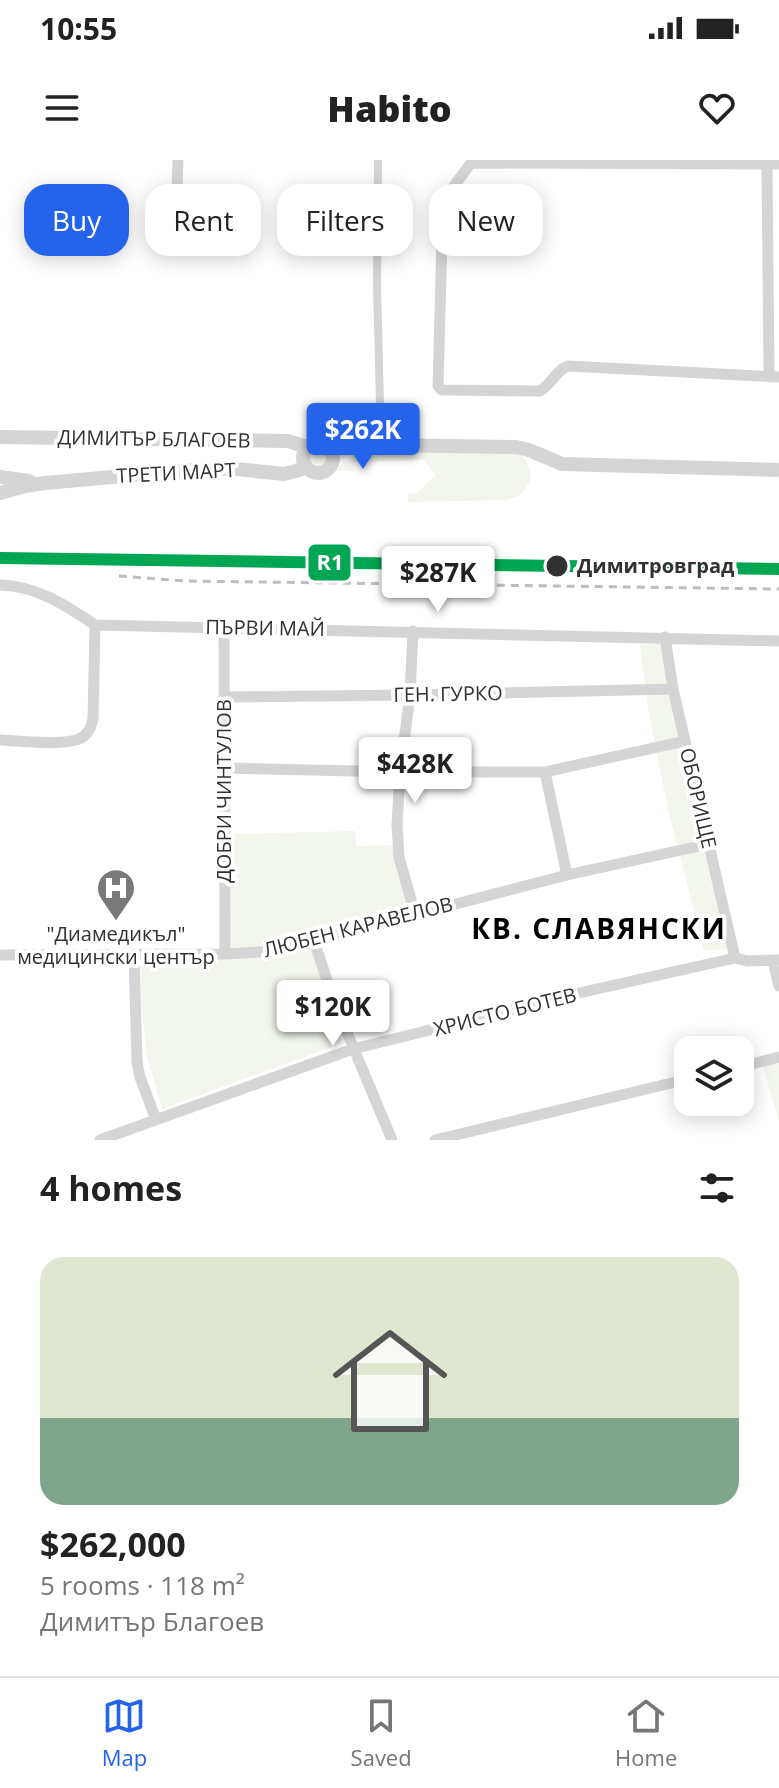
<!DOCTYPE html>
<html lang="en">
<head>
<meta charset="utf-8">
<style>
	body { margin:0; font-family:"Open Sans",sans-serif; background:#f6f6f6; color:#222; height:100vh; display:flex; flex-direction:column; font-size:30px; white-space:nowrap }
	* { box-sizing:border-box; margin:0 }
	p { font-size:26px; color:#767676 }
	.icon { flex:none; width:44px; height:44px; fill:none; stroke:currentColor; stroke-width:2; stroke-linecap:round; stroke-linejoin:round }
	.map { position:relative; height:980px; overflow:hidden }
	.details { display:flex; flex-direction:column; background:#fff; flex:1 }
	.details>* { flex:none }
	.hud { position:absolute; left:24px; top:24px; width:732px; height:72px; display:flex; gap:16px }
	.tools { position:absolute; left:674px; top:876px; display:grid; gap:16px }
	.tools a { display:grid; place-items:center; width:80px; height:80px; border-radius:16px; background:#fff; box-shadow:0 4px 20px #0003; font-size:40px }
	.price { position:absolute; translate:-50% -68px; padding:0 18px; border-radius:8px; background:#fff; color:#222; font-size:26px; line-height:52px; filter:drop-shadow(0 2px 4px #0008) }
	.price::after { content:''; position:absolute; left:50%; top:48px; width:24px; height:18px; margin-left:-12px; background:inherit; clip-path:polygon(0 0,100% 0,50% 100%) }
	.price.selected { background:#2563eb; color:#fff }
	ul { padding:0; list-style:none }
	li { display:grid; align-content:center; gap:16px; height:424px; padding:0 40px }
	li span { display:grid; place-items:center; height:248px; border-radius:24px; color:#555 }
	li>.icon { margin-inline-start:auto }
	span .icon { width:144px; height:144px; fill:#fffc; stroke-width:1 }
	li b { font-size:34px }
	h2 { display:flex; justify-content:space-between; align-items:center; height:96px; padding:0 40px; font-size:34px }
	.pill { padding:0 28px; border-radius:24px; background:#fff; box-shadow:0 4px 20px #0003; font-size:28px; line-height:72px }
	.pill.selected { background:#2563eb; color:#fff }
	.status { display:flex; justify-content:space-between; align-items:center; height:56px; padding:0 40px; background:#fff; direction:ltr }
	.status svg { height:22px; fill:currentColor }
	header { display:flex; justify-content:space-between; align-items:center; height:104px; padding:0 40px; background:#fff; font-size:36px; font-weight:800 }
	.tab-bar { display:flex; justify-content:space-around; align-items:center; height:112px; border-top:2px solid #e0e0e0; background:#fff; font-size:22px; color:#767676 }
	.tab-bar a { display:grid; justify-items:center; gap:4px }
	.tab-bar .selected { color:#2563eb }
	.map>svg:first-child { display:block }
	.green { fill:#f2f6ed }
	.lines { fill:none; stroke-linecap:round; stroke-linejoin:round }
	.pedestrian { stroke:#d5d5d5; stroke-width:8 }
	.minor { stroke:#d5d5d5; stroke-width:11 }
	.tertiary { stroke:#d5d5d5; stroke-width:14 }
	.rail { stroke:#bdbdbd; stroke-width:3; stroke-dasharray:8 6; stroke-linecap:butt }
	.rail-1-casing { stroke:#fff; stroke-width:18 }
	.rail-1 { stroke:#00a651; stroke-width:12 }
	.stop-dot { fill:#313131; stroke:#fff; stroke-width:3 }
	.labels { text-anchor:middle; stroke-width:8; stroke-linejoin:round; paint-order:stroke }
	.street-label { font-size:20px; fill:#313131; stroke:#fff }
	.stop-label { font-size:20px; font-weight:bold; fill:#313131; stroke:#fff; text-anchor:start }
	.poi-label { font-size:20px; fill:#313131; stroke:#fff }
	.district-label { font-size:28px; font-weight:bold; letter-spacing:2px; fill:#000; stroke:#fff }
	.line-badge { stroke:#fff; stroke-width:3 }
	.badge-label { font-size:22px; text-anchor:middle; font-weight:bold; fill:#fff }
</style>
</head>
<body>
<div class="status"><b>10:55</b><svg viewBox="0 0 49 12"><path d="M0 12V9h3v3zM5 12V6h3v6zM10 12V3h3v9zM15 12V0h3v12zM26 1h20v11H26zM47 4h2v5h-2z"/></svg></div>
<header><svg class="icon" aria-label="menu" viewBox="0 0 24 24"><path d="M4 6h16M4 12h16M4 18h16"/></svg>Habito<svg class="icon" aria-label="heart" viewBox="0 0 24 24"><path d="M12 20l-8-8c-3-5 5-10 8-4 3-6 11-1 8 4z"/></svg></header>
<div class="map">
<svg width="779" height="980" viewBox="0 0 779 980">
	<rect width="100%" height="100%" fill="#fff"/>
	<path class="green" d="M308 298a9 9 0 1 1 18 0a9 9 0 1 1-18 0Z
		M407 292H516L522 296 527 302 531 316 529 323 522 333 516 337 505 340 408 342V334L417 333 435 315 424 300 355 302 354 311H336C355 287 380 292 407 292Z
		M666 483 733 788 704 791 667 645 649 554 640 485Z
		M355 671 356 686 394 685 409 752 307 777 345 882 162 949 147 895 141 840 140 798H228L230 674Z
		M779 901V961L762 904Z"/>
	<g class="lines">
		<path class="pedestrian" d="M378 0 377 125 381 285"/>
		<path class="minor" d="M767 4 769 217
			M779 4 471 3 443 41 438 226 442 230 540 231C552 224 555 211 568 206L779 217
			M175 86 178 0
			M0 425C37 426 65 445 95 465
			M95 465 779 481
			M224 467 225 794
			M413 471 410 535 400 612 397 665 399 697 415 754
			M665 477 673 529 735 798
			M224 537 410 535 673 529
			M0 580C19 581 63 586 79 579 87 576 91 568 93 559L95 465
			M224 608 400 612H545L685 581
			M545 612 567 715
			M314 781 334 841 392 980
			M0 795 225 794 276 791 567 715 709 684
			M134 795 137 902 140 917 156 960
			M773 801 779 826
			M740 907 779 897
			M100 980 353 889 579 833 735 798 747 801 779 800
			M435 980 688 919"/>
		<path class="tertiary" d="M0 277 288 281 307 287
			M303 298a15 15 0 1 1 30 0a15 15 0 1 1-30 0Z
			M323 284 516 287 529 290 562 304 779 310
			M0 317 29 321
			M0 333 25 326 45 323 202 309H236L284 314 296 311 305 307"/>
		<path class="rail" d="M0 404 779 415
			M119 416 185 421 779 429"/>
		<g class="rail-1-casing">
			<path id="rail-1" d="M0 398 779 409"/>
		</g>
		<use href="#rail-1" class="rail-1"/>
	</g>
	<defs>
		<g id="hospital-pin" transform="scale(2)"><path d="M0 17L-7.5 6A9.5 9.5 0 1 1 7.5 6Z" fill="#797979" stroke="#fff"/><path d="M-5-5h3v3.5h4V-5h3V5h-3V1.5h-4V5h-3Z" fill="#fff"/></g>
	</defs>
	<g fill-rule="evenodd">
		<use href="#hospital-pin" x="116" y="728"/>
	</g>
	<circle class="stop-dot" cx="557" cy="406" r="12"/>
	<g class="labels">
		<g class="street-label">
			<text transform="translate(154 279) rotate(1)" y="7">ДИМИТЪР БЛАГОЕВ</text>
			<text transform="translate(176 313) rotate(-3)" y="7">ТРЕТИ МАРТ</text>
			<text transform="translate(265 468) rotate(1)" y="7">ПЪРВИ МАЙ</text>
			<text transform="translate(448 534) rotate(-1)" y="7">ГЕН. ГУРКО</text>
			<text transform="translate(224 631) rotate(-90)" y="7">ДОБРИ ЧИНТУЛОВ</text>
			<text transform="translate(698 638) rotate(77)" y="7">ОБОРИЩЕ</text>
			<text transform="translate(358 767) rotate(-14)" y="7">ЛЮБЕН КАРАВЕЛОВ</text>
			<text transform="translate(505 852) rotate(-14)" y="7">ХРИСТО БОТЕВ</text>
		</g>
		<g class="stop-label">
			<text x="577" y="413">Димитровград</text>
		</g>
		<g class="poi-label">
			<text x="116" y="781">"Диамедикъл"<tspan x="116" dy="23">медицински център</tspan></text>
		</g>
		<g class="district-label">
			<text x="599" y="779">КВ. СЛАВЯНСКИ</text>
		</g>
	</g>
	<rect class="line-badge" x="307" y="383" width="45" height="39" rx="8" fill="#00a651"/>
	<g class="badge-label">
		<text x="330" y="410">R1</text>
	</g>
</svg>
<div class="tools">
<a><svg class="icon" aria-label="layers" viewBox="0 0 24 24"><path d="M12 4l9 5-9 5-9-5zM3 14l9 5 9-5"/></svg></a>
</div>
<b class="price selected" style="left:363px;top:311px">$262K</b>
<b class="price" style="left:438px;top:454px">$287K</b>
<b class="price" style="left:415px;top:645px">$428K</b>
<b class="price" style="left:333px;top:888px">$120K</b>
<div class="hud">
<a class="pill selected">Buy</a>
<a class="pill">Rent</a>
<a class="pill">Filters</a>
<a class="pill">New</a>
</div>
</div>
<section class="details">
<h2>4 homes<svg class="icon" aria-label="filters" viewBox="0 0 24 24"><path d="M4 7h16M4 17h16"/><circle cx="9" cy="7" r="2"/><circle cx="15" cy="17" r="2"/></svg></h2>
<ul>
<li><span style="background:linear-gradient(#dfe7d0 65%,#7fa58c 0)"><svg class="icon" aria-label="home" viewBox="0 0 24 24"><path d="M3 11l9-7 9 7M6 9v11h12V9"/></svg></span><div><b>$262,000</b><p>5 rooms · 118 m²</p><p>Димитър Благоев</p></div></li>
</ul>
</section>
<nav class="tab-bar">
<a class="selected"><svg class="icon" aria-label="map" viewBox="0 0 24 24"><path d="M3 6l6-2 6 2 6-2v14l-6 2-6-2-6 2zM9 4v14M15 6v14"/></svg>Map</a>
<a><svg class="icon" aria-label="saved" viewBox="0 0 24 24"><path d="M7 4h10v16l-5-4-5 4z"/></svg>Saved</a>
<a><svg class="icon" aria-label="home" viewBox="0 0 24 24"><path d="M3 11l9-7 9 7M6 9v11h12V9"/></svg>Home</a>
</nav>
</body>
</html>
